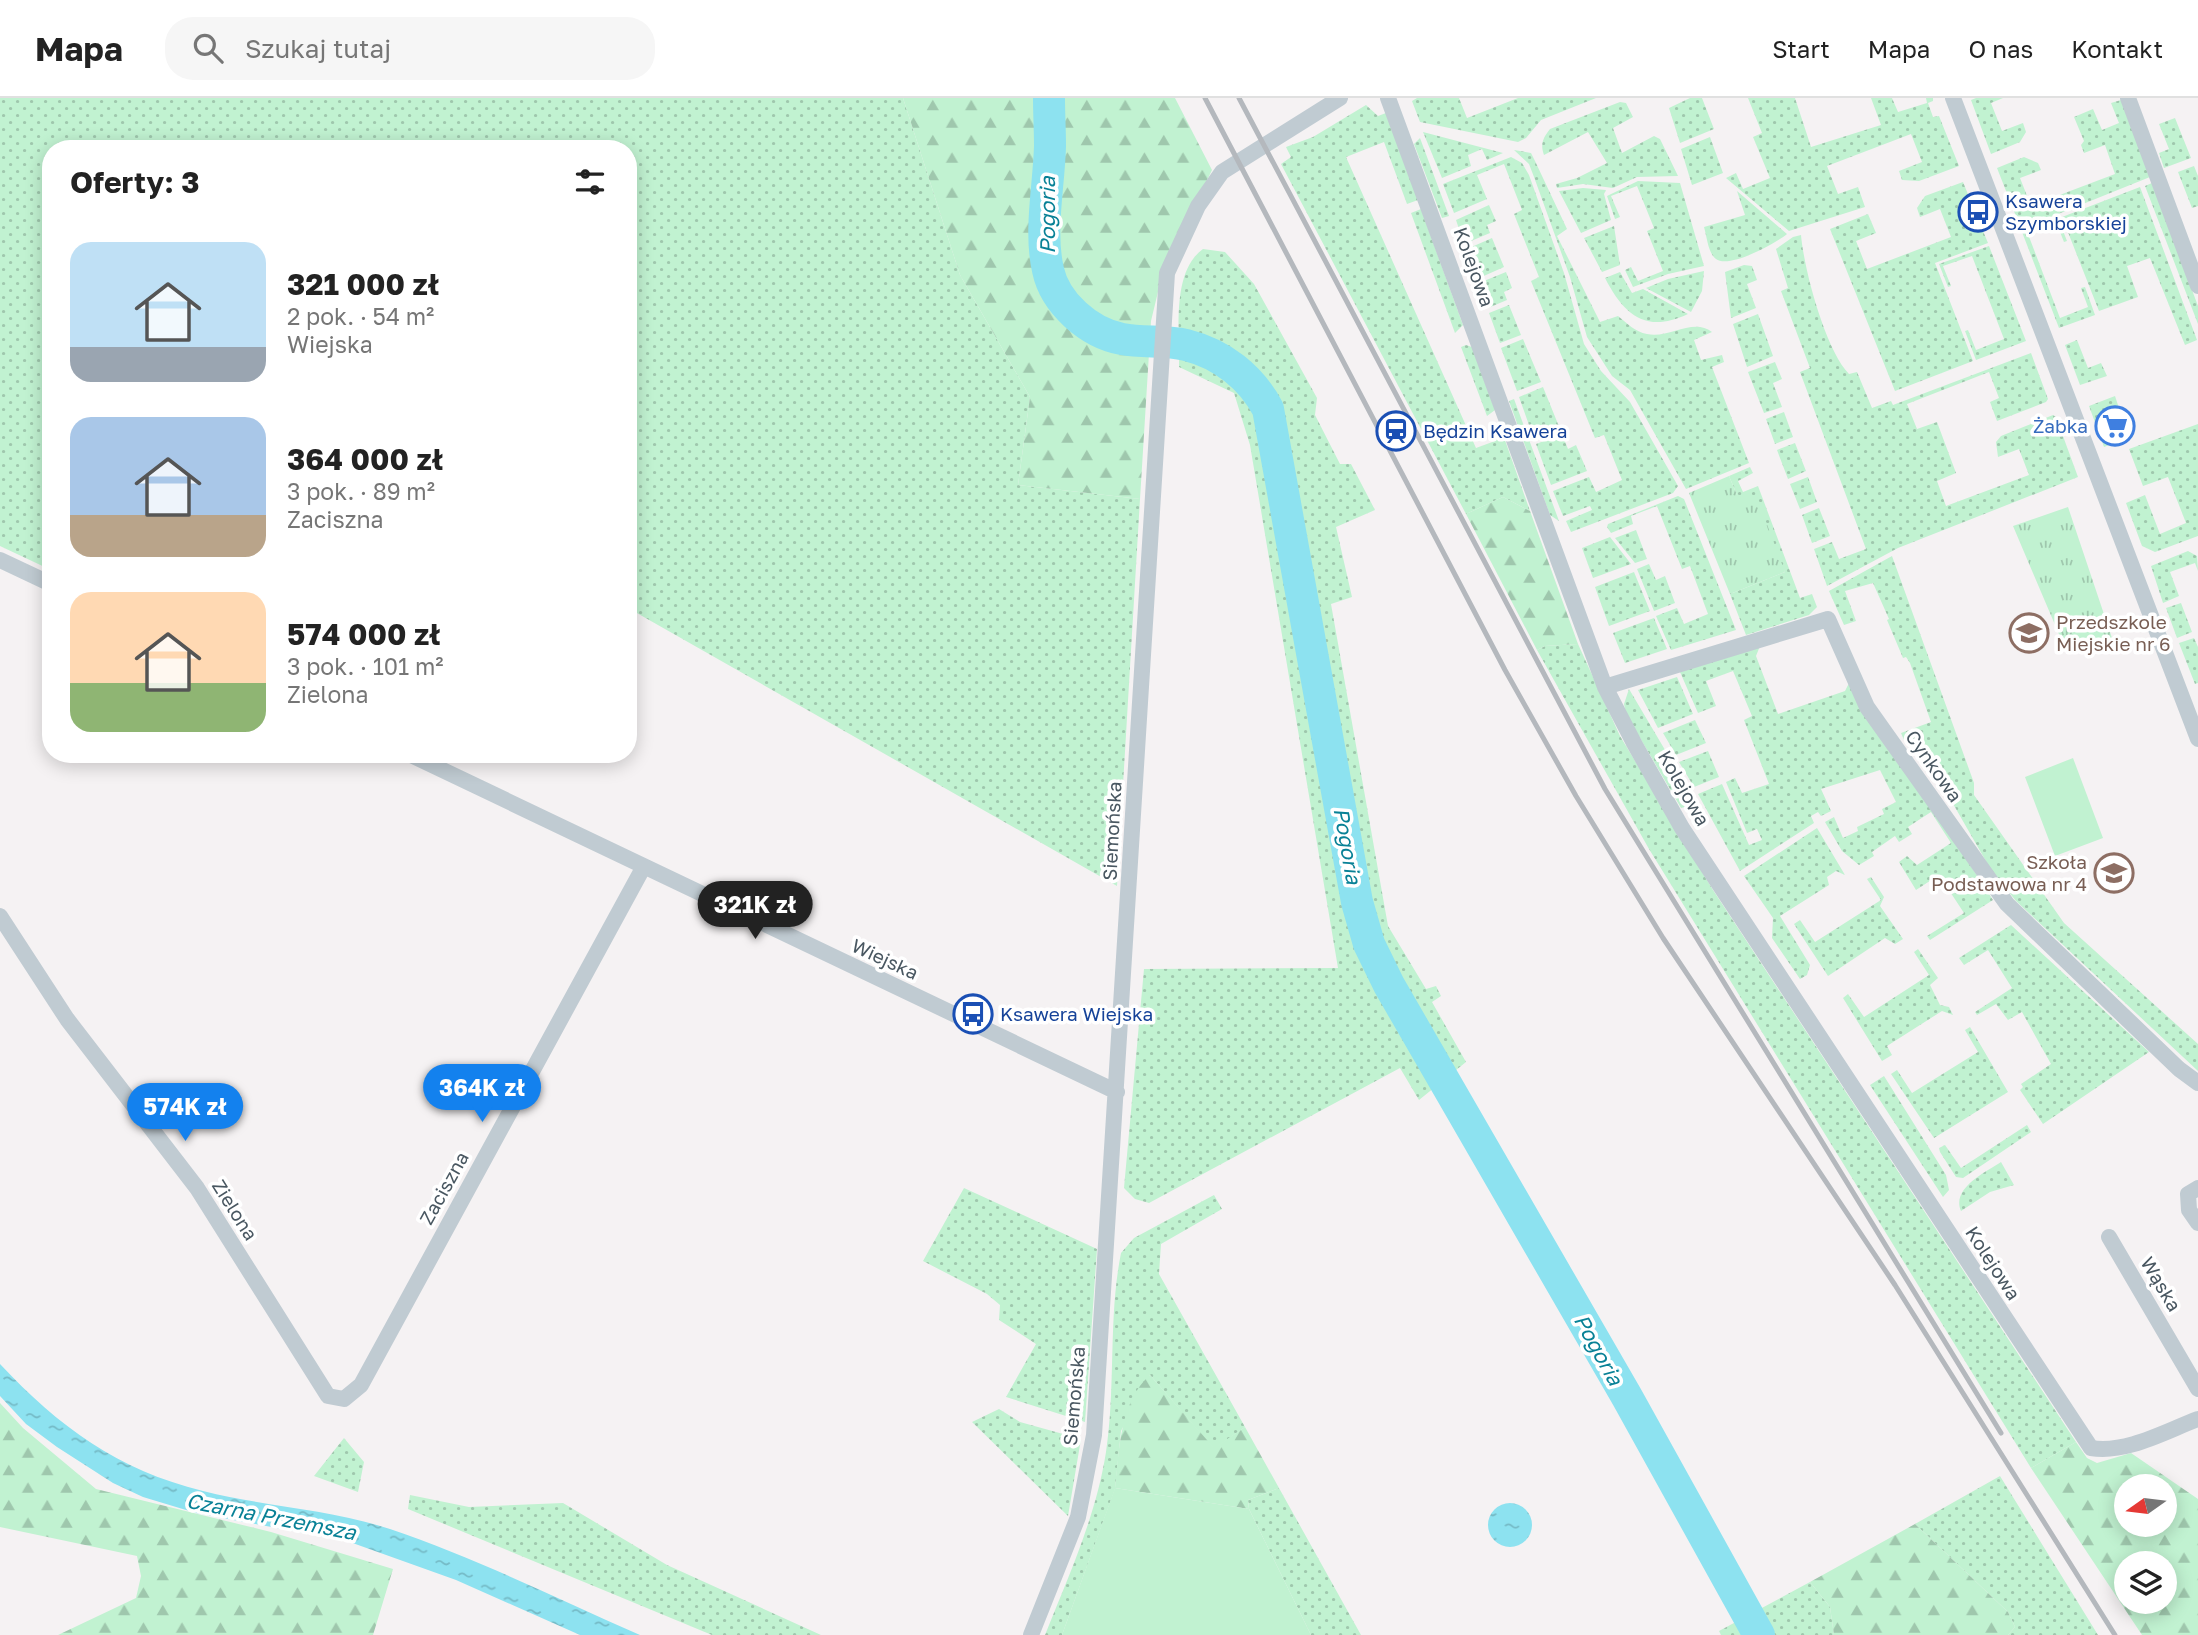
<!DOCTYPE html>
<html lang="pl">
<head>
<meta charset="utf-8">
<style>
	body { margin:0; font-family:"Golos Text",sans-serif; background:#f6f6f6; color:#222; height:100vh; display:flex; flex-direction:column; font-size:26px; white-space:nowrap }
	* { box-sizing:border-box; margin:0 }
	p { font-size:23px; color:#767676 }
	.icon { flex:none; width:38px; height:38px; fill:none; stroke:currentColor; stroke-width:2; stroke-linecap:round; stroke-linejoin:round }
	.map { position:relative; flex:1; overflow:hidden }
	.drawer { position:absolute; left:42px; top:42px; width:595px; height:623px; display:flex; flex-direction:column; background:#fff; border-radius:28px; box-shadow:0 4px 18px #0003 }
	.drawer>* { flex:none }
	.needle { width:46px; rotate:256deg }
	.buttons { position:absolute; left:2114px; top:1376px; display:grid; gap:14px }
	.buttons a { display:grid; place-items:center; width:63px; height:63px; border-radius:50%; background:#fff; box-shadow:0 4px 18px #0003; font-size:35px }
	.price { position:absolute; translate:-50% -60px; padding:0 16px; border-radius:24px; background:#1381ee; color:#fff; font-size:23px; line-height:46px; filter:drop-shadow(0 2px 4px #0008) }
	.price::after { content:''; position:absolute; left:50%; top:42px; width:21px; height:16px; margin-left:-10px; background:inherit; clip-path:polygon(0 0,100% 0,50% 100%) }
	.price.on { background:#222; color:#fff }
	ul { padding:0; list-style:none }
	li { display:flex; align-items:center; gap:21px; height:175px; padding:0 28px }
	li span { display:grid; place-items:center; flex:none; width:196px; height:140px; border-radius:21px; color:#555 }
	li>.icon { margin-inline-start:auto }
	span .icon { width:84px; height:84px; fill:#fffc; stroke-width:1 }
	li b { font-size:30px }
	h2 { display:flex; justify-content:space-between; align-items:center; height:84px; padding:0 28px; font-size:30px }
	header { display:flex; align-items:center; gap:42px; box-sizing:border-box; height:98px; padding:0 35px; background:#fff; border-bottom:2px solid #e0e0e0 }
	header strong { font-size:33px }
	nav { display:flex; gap:38px; margin-inline-start:auto; font-size:24px }
	.search { width:490px; height:63px; background:#f6f6f6; display:flex; align-items:center; gap:18px; box-sizing:border-box; padding:0 24px; border-radius:28px; color:#767676; font-size:26px }
	.map>svg:first-child { display:block }
	.grass { fill:url(#grass-dots) }
	.forest { fill:url(#forest-firs); fill-rule:evenodd }
	.park { fill:url(#park-tufts) }
	.garden { fill:#c1f2d1 }
	.water { fill:url(#water-ripples) }
	.lines { fill:none; stroke-linecap:round; stroke-linejoin:round }
	.river { stroke:#8de2f0; stroke-width:32 }
	.street { stroke:#c0cbd2; stroke-width:16 }
	.rail { stroke:#b4b8bd; stroke-width:5 }
	.labels { text-anchor:middle; stroke-width:7; stroke-linejoin:round; paint-order:stroke }
	.transit-label { font-size:19px; fill:#164399; stroke:#fff; text-anchor:start }
	.street-label { font-size:19px; fill:#495761; stroke:#fff }
	.shop-label { font-size:19px; fill:#366cbe; stroke:#fff; text-anchor:end }
	.education-label { font-size:19px; fill:#785e54; stroke:#fff; text-anchor:start }
	.water-label { font-size:21px; font-style:italic; fill:#088196; stroke:#fff }
</style>
</head>
<body>
<header>
<strong>Mapa</strong>
<div class="search"><svg class="icon" aria-label="search" viewBox="0 0 24 24"><circle cx="10" cy="10" r="6"/><path d="M15 15l6 6"/></svg>Szukaj tutaj</div>
<nav><a>Start</a><a>Mapa</a><a>O nas</a><a>Kontakt</a></nav>
</header>
<div class="map">
<svg width="2198" height="1537" viewBox="0 0 2198 1537">
	<defs>
		<pattern id="grass-dots" width="8" height="8" patternUnits="userSpaceOnUse" patternTransform="scale(1.75)"><rect width="8" height="8" fill="#c1f2d1"/><path d="M2 2h.1M6 6h.1" fill="none" stroke="#9fc7ad" stroke-width="1.8" stroke-linecap="round"/></pattern>
		<pattern id="forest-firs" width="22" height="20" patternUnits="userSpaceOnUse" patternTransform="scale(1.75)"><rect width="22" height="20" fill="#c1f2d1"/><path d="M5 1l3.5 6h-7zM16 11l3.5 6h-7z" fill="#9fc7ad"/></pattern>
		<pattern id="park-tufts" width="24" height="20" patternUnits="userSpaceOnUse" patternTransform="scale(1.75)"><rect width="24" height="20" fill="#c1f2d1"/><path d="M3 7l-1-3M5 7V3M7 7l1-3M15 17l-1-3M17 17v-4M19 17l1-3" fill="none" stroke="#9fc7ad"/></pattern>
		<pattern id="water-ripples" width="26" height="14" patternUnits="userSpaceOnUse" patternTransform="scale(1.75)"><rect width="26" height="14" fill="#8de2f0"/><path d="M2 4q2-2 4 0t4 0M15 11q2-2 4 0t4 0" fill="none" stroke="#75bac6"/></pattern>
	</defs>
	<rect width="100%" height="100%" fill="#f5f2f3"/>
	<path class="grass" d="M0 0H903L960 177 1030 299 1018 387 1140 401 1117 788 628 510V51H51V472L0 448Z
		M1417 0H1459L1467 20 1518 0H1596L1541 22 1526 40 1518 44 1420 24 1412 3Z
		M1690 0H1702L1714 31 1680 45 1669 10Z
		M1748 0H1795L1811 49 1881 27 1871 0H1892L1898 14 1927 5 1926 0H1933V3L1928 5 1933 19 1939 18 1959 68 1919 83 1902 82 1899 73 1922 64 1911 36 1827 68 1838 96 1858 89 1865 109 1789 133 1726 80 1736 75 1743 91 1770 80 1753 39 1762 35Z
		M1976 0H2003L1991 5 2002 33 2023 25 2026 34 2020 44 1991 56 1971 2Z
		M2121 2 2150 79 2021 131 1997 70 2024 59 2038 65 2041 72 2020 80 2031 108 2115 76 2105 47 2084 55 2081 47 2084 43 2074 19 2093 11 2102 32 2119 25 2111 5Z
		M1620 4 1626 5 1633 19 1613 30 1622 55 1654 38 1660 41 1678 78 1637 79 1613 90 1583 86 1557 90 1556 86 1577 80 1607 65 1588 34 1544 57C1540 46 1543 40 1550 31Z
		M1366 7 1378 18 1386 15 1418 102 1407 106 1384 44 1346 59 1476 350 1495 343 1491 331 1500 328 1530 413 1503 399 1466 416 1281 66 1291 59 1286 49 1313 39Z
		M2175 20 2191 60 2164 70 2159 55 2169 51 2159 26Z
		M1423 34 1503 55 1487 62 1482 51 1468 57 1471 68 1442 80Z
		M1710 39 1723 75 1692 87 1681 51Z
		M1420 40 1449 118 1442 120 1414 46Z
		M1514 52 1531 55 1535 63 1567 131 1557 138 1600 224 1618 218C1627 225 1635 234 1647 236 1669 241 1693 219 1712 234L1694 242 1701 262 1722 257 1724 264 1712 269 1749 365 1686 391 1630 292 1612 278 1587 239 1570 179 1534 79 1529 66Z
		M1511 59 1522 65 1529 77 1564 175 1584 246 1601 273 1630 304 1678 388 1673 395 1571 434 1566 423 1592 412 1590 408 1563 418 1553 393 1589 379 1596 394 1622 382 1604 337 1595 340 1531 183 1539 179 1514 116 1522 112 1504 66 1477 77 1487 101 1454 115 1443 86Z
		M2194 68 2198 78V108L2192 110 2178 74Z
		M1638 83 1680 85 1704 168 1668 176 1633 189 1625 172 1631 169 1638 183 1663 173 1647 133 1654 130 1637 88 1611 98 1620 119 1615 121 1607 98Z
		M1963 84 1988 145 1935 165 1973 263 1895 293 1830 131 1868 116 1876 135 1856 143 1867 171 1951 139 1940 111 1920 119 1917 110 1925 98Z
		M2152 85 2198 208V226L2145 88Z
		M2140 89 2197 242 2185 247 2150 160 2127 168 2138 199 2099 213 2062 119Z
		M1583 90 1606 92 1604 96 1611 122 1581 135 1559 93Z
		M1737 93 1787 136C1775 146 1729 171 1716 161 1708 155 1707 139 1704 129L1745 117Z
		M1489 107 1496 123 1487 127 1490 135 1464 146 1456 122Z
		M1421 111 1463 227 1455 235 1411 115Z
		M2058 120 2067 143 2064 144 2056 124 2028 136 2060 220 2088 209 2081 190 2085 189 2095 217 2059 230 2022 134Z
		M1614 128 1620 167 1602 174 1584 140Z
		M1801 137C1804 171 1825 251 1849 276L1857 274 1872 310 1891 303 1893 307 2031 255 2048 301 2046 304 1997 323 1990 304 1999 300 1989 274 1907 306 1917 331 1937 324 1956 375 1937 383 1946 408 2029 377 2019 351 1998 359 1996 344 2001 338 2053 317 2056 319 2078 379 1898 450 1827 488 1814 451 1832 444 1839 461 1866 451 1800 274 1810 270 1781 193 1788 190 1776 151 1793 139Z
		M1492 140 1504 169 1477 181 1467 151Z
		M1989 148 2026 243 1976 262 1965 233 1968 232 1976 252 2004 241 1972 158 1943 168 1951 188 1948 189 1939 166Z
		M1203 151 1225 154 1254 186 1317 300 1315 317 1340 366H1351L1375 412 1336 429 1352 499 1331 506 1388 828 1426 891 1436 888 1441 898 1432 904 1466 964 1419 1002 1400 970 1149 1105 1135 1101 1124 1090 1144 871 1338 870 1250 347 1234 295 1179 269C1180 234 1171 174 1203 151Z
		M1744 167 1752 168 1757 182 1747 186 1756 210 1731 220 1725 174Z
		M1704 173 1702 193 1691 214 1646 190 1668 181Z
		M1506 174 1512 190 1504 194 1507 202 1488 210 1479 185Z
		M1620 174 1632 195 1643 191 1688 216C1646 236 1624 217 1605 180Z
		M1509 207 1521 237 1500 245 1489 215Z
		M1758 216 1773 258 1747 269 1733 226Z
		M1523 241 1541 284 1517 293 1501 250Z
		M2077 242 2088 270 2101 265 2107 278 2080 287 2065 247Z
		M1466 247 1472 249 1495 312 1487 318 1461 249Z
		M1775 264 1782 281 1773 285 1782 309 1764 315 1748 274Z
		M1543 289 1560 331 1534 341 1519 299Z
		M2115 298 2119 310 2106 315 2117 344 2104 349 2089 308Z
		M1514 301 1559 423 1550 417 1509 303Z
		M1784 314 1793 339 1775 346 1766 321Z
		M2198 326V438L2155 454 2142 448 2126 405 2145 397 2160 436 2186 425 2168 379 2143 388 2129 351Z
		M1562 336 1568 351 1576 347 1587 373 1551 387 1536 346Z
		M1795 345 1806 373 1788 381 1777 352Z
		M1750 369 1753 375 1738 383 1743 394 1758 388 1800 500 1812 496 1817 509 1809 517 1746 537 1730 496 1785 474 1737 397 1729 378Z
		M1808 379 1817 404 1800 411 1790 386Z
		M1678 398 1684 401 1736 532 1671 552 1656 518 1677 510 1684 526 1708 516 1690 468 1682 471 1657 408 1631 418 1633 426 1611 435 1607 429 1608 426Z
		M1819 410 1830 438 1812 445 1802 417Z
		M1636 432 1647 461 1635 465 1615 440Z
		M1610 439 1631 466 1593 480 1582 450Z
		M2188 453 2197 458 2198 473 2195 465 2170 474 2179 498 2163 505 2151 468Z
		M1892 458 1974 685V697L2064 825 2198 946V973L2016 803 1991 772 1952 704 1953 694 1922 646 1904 642 1901 635 1931 624 1910 565 1906 559 1903 560 1887 522 1889 521 1873 485 1845 493 1856 523 1844 527 1829 493Z
		M1649 466 1656 482 1665 478 1675 505 1654 513 1637 471Z
		M1634 474 1650 513 1609 528 1595 489Z
		M2181 505 2192 534 2177 540 2166 510Z
		M1654 520 1667 551 1625 565 1613 535Z
		M2194 540 2198 549V585L2195 586 2179 545Z
		M1578 546 1620 638 1713 792 2076 1344 2031 1370 1649 751 1537 552 1545 548Z
		M1760 548 1756 558 1778 616 1845 593 1850 583 1993 802 1930 842 1927 838 1964 815 1939 777 1916 792 1899 764 1907 758 1917 767 1951 745 1931 714 1908 729 1912 736 1899 744 1895 738 1872 754 1874 758 1859 767 1842 753 1825 724 1834 719 1843 740 1858 733 1857 729 1884 716 1882 711 1896 704 1880 672 1821 691 1831 713 1821 718 1818 714 1811 718 1814 725 1740 773 1698 696 1722 686 1749 747 1762 742 1757 731 1747 735 1726 684 1735 680 1742 695 1769 686 1744 622 1752 618 1733 573 1706 583 1716 608 1698 615 1680 574Z
		M1677 579 1693 616 1658 630 1638 592Z
		M1629 591 1697 706 1681 710 1626 616 1624 606Z
		M1695 622 1706 645 1676 657 1663 635Z
		M1708 653 1719 679 1694 689 1679 664Z
		M1817 730 1845 777 1836 773 1827 779 1829 787 1780 818 1810 867 1807 877 1800 881 1772 840 1773 820 1744 778Z
		M1871 779 1884 799 1880 808 1903 841 1895 846 1885 840 1828 878 1794 826 1800 822 1815 844 1881 802 1867 781Z
		M2011 827 2149 954 2043 1026 2020 992 2023 989 2021 986 2051 966 2022 914 2008 922 1996 906 1977 917 1975 914 2012 890 1988 852 1964 867 1959 860Z
		M1918 851 1938 880 1930 887 1940 907 1949 909 1953 917 1942 913 1887 948 1892 957 1882 963 1843 900 1848 896 1864 919 1929 877 1914 854Z
		M1970 929 2008 994 1934 1040 1891 976 1897 972 1912 995 1978 954 1965 932Z
		M1884 978 1946 1077 1949 1092 1943 1099 1870 987Z
		M2027 1027 2031 1034 1963 1080 1956 1079 1940 1054 1939 1050 1945 1047 1961 1070Z
		M2001 1064 2014 1087 1990 1094 1961 1113C1951 1090 1986 1074 2001 1064Z
		M964 1090 1097 1151 1085 1324 1006 1299 1036 1246 999 1222 1000 1207 987 1196 923 1163Z
		M1214 1097 1222 1111 1161 1146 1159 1176 1245 1329 1214 1351 1150 1277 1121 1333 1115 1391 1062 1537H1045C1069 1477 1096 1418 1106 1354 1116 1288 1108 1220 1121 1155L1134 1140Z
		M999 1311 1020 1324 1081 1341 1068 1418 972 1324Z
		M344 1340 364 1364 358 1394 314 1378Z
		M2000 1378 2098 1537H2008L2015 1529 2008 1514 1915 1426Z
		M1279 1390 1361 1537H1311L1249 1411 1248 1402Z
		M410 1397 469 1409 563 1405 667 1467 821 1537H712L408 1411Z
		M1810 1484 1830 1509 1834 1537H1721L1719 1533Z"/>
	<path class="forest" d="M903 0H1175L1212 72 1163 173 1151 223 1140 401 1018 387 1030 299 960 177Z
		M1503 399 1530 413 1578 546 1545 548 1537 552 1466 416Z
		M1150 1277 1214 1350 1245 1329 1279 1390 1248 1402 1249 1411 1115 1390C1119 1353 1120 1303 1150 1277Z
		M0 1305 23 1330 96 1391 271 1434 393 1471 373 1537H58L136 1500 141 1478 137 1458 0 1429Z
		M2076 1344 2087 1360 2097 1365 2131 1355 2198 1401V1537H2142L2031 1370ZM2126 1388H2165V1426H2126ZM2126 1465H2165V1503H2126Z
		M1915 1426 2008 1514 2015 1529 2008 1537H1834L1830 1509 1810 1484Z"/>
	<path class="park" d="M1729 378 1737 397 1757 400 1785 474 1730 496 1689 395Z
		M2068 409 2112 540 2067 555 2013 428Z"/>
	<path class="garden" d="M2073 660 2103 740 2055 758 2025 679Z
		M1115 1390 1249 1411 1311 1537H1062Z"/>
	<path class="water" d="M0 1266C59 1329 118 1372 203 1393 266 1409 329 1411 390 1431 476 1460 558 1501 640 1537H580L456 1482 347 1443 196 1415 143 1399 113 1385 57 1349 26 1326 0 1298Z
		M1488 1427a22 22 0 1 1 44 0a22 22 0 1 1-44 0Z"/>
	<g class="lines">
		<path class="river" d="M1049 0C1049 16 1050 32 1050 48 1049 88 1039 132 1048 172 1055 205 1089 235 1122 241 1143 245 1166 242 1186 247 1222 256 1251 279 1268 311L1357 804 1369 846 1389 887 1627 1299 1759 1537"/>
		<path class="street" d="M1388 0 1605 589 1635 647 1682 730 2091 1350C2126 1356 2166 1333 2198 1321
			M1953 0 2198 641
			M2128 0 2198 188
			M0 462 51 486
			M1605 589 1828 521 1867 609 2007 806 2179 971 2198 985
			M409 656 1117 994
			M0 818 67 921 197 1090 328 1298 344 1301 361 1287 643 770
			M2198 1090 2188 1096 2189 1112 2198 1125
			M2109 1139 2198 1291
			M1031 1537 1078 1419 1094 1337 1167 175 1198 108 1222 74 1340 0"/>
		<path class="rail" d="M1205 0 1505 572 1576 698 1663 840 1895 1187 2115 1537
			M1239 0 1605 691 2001 1335"/>
	</g>
	<defs>
		<g id="bus-ring" transform="scale(2.0125)"><circle r="9.5" fill="#fff" stroke="#1a4fb4" stroke-width="1.5"/><path d="M-5-6H5V4H4V6H2V4H-2V6H-4V4H-5ZM-3.5-4V0h7V-4ZM-3.5 1.2v1.5H-2V1.2ZM2 1.2v1.5H3.5V1.2Z" fill="#1a4fb4"/></g>
		<g id="supermarket-ring" transform="scale(2.0125)"><circle r="9.5" fill="#fff" stroke="#3f7fe0" stroke-width="1.5"/><path d="M-6-5.5h2.5l.6 2H6L4.5 2H-2.5L-4.4-4H-6ZM-1.5 3.2a1.3 1.3 0 1 0 .1 0ZM3 3.2a1.3 1.3 0 1 0 .1 0Z" fill="#3f7fe0"/></g>
		<g id="station-ring" transform="scale(2.0125)"><circle r="9.5" fill="#fff" stroke="#1a4fb4" stroke-width="1.5"/><path d="M-3-6H3Q5-6 5-4V2Q5 4 3 4L4.5 6H3L1.5 4h-3L-3 6H-4.5L-3 4Q-5 4-5 2V-4Q-5-6-3-6ZM-3.5-4v3h7v-3ZM-3.5 1v1.5H-2V1ZM2 1v1.5H3.5V1Z" fill="#1a4fb4"/></g>
		<g id="school-ring" transform="scale(2.0125)"><circle r="9.5" fill="#fff" stroke="#8d6e63" stroke-width="1.5"/><path d="M0-5L7-2L0 1L-7-2ZM-4 1L0 2.5L4 1V4Q0 6-4 4Z" fill="#8d6e63"/></g>
	</defs>
	<g fill-rule="evenodd">
		<use href="#bus-ring" x="1978" y="114"/>
		<use href="#supermarket-ring" x="2115" y="328"/>
		<use href="#station-ring" x="1396" y="333"/>
		<use href="#school-ring" x="2029" y="535"/>
		<use href="#school-ring" x="2114" y="775"/>
		<use href="#bus-ring" x="973" y="916"/>
	</g>
	<g class="labels">
		<g class="transit-label">
			<text x="2005" y="110">Ksawera<tspan x="2005" dy="22">Szymborskiej</tspan></text>
			<text x="1423" y="340">Będzin Ksawera</text>
			<text x="1000" y="923">Ksawera Wiejska</text>
		</g>
		<g class="street-label">
			<text transform="translate(1474 169) rotate(70)" y="7">Kolejowa</text>
			<text transform="translate(1934 668) rotate(55)" y="7">Cynkowa</text>
			<text transform="translate(1684 690) rotate(60)" y="7">Kolejowa</text>
			<text transform="translate(1112 733) rotate(-87)" y="7">Siemońska</text>
			<text transform="translate(885 861) rotate(25)" y="7">Wiejska</text>
			<text transform="translate(444 1090) rotate(-61)" y="7">Zaciszna</text>
			<text transform="translate(235 1112) rotate(58)" y="7">Zielona</text>
			<text transform="translate(1993 1165) rotate(57)" y="7">Kolejowa</text>
			<text transform="translate(2161 1186) rotate(59)" y="7">Wąska</text>
			<text transform="translate(1074 1298) rotate(-85)" y="7">Siemońska</text>
		</g>
		<g class="shop-label">
			<text x="2088" y="335">Żabka</text>
		</g>
		<g class="education-label">
			<text x="2056" y="531">Przedszkole<tspan x="2056" dy="22">Miejskie nr 6</tspan></text>
			<text x="2087" y="771" text-anchor="end">Szkoła<tspan x="2087" dy="22">Podstawowa nr 4</tspan></text>
		</g>
		<g class="water-label">
			<text transform="translate(1048 117) rotate(-90)" y="7">Pogoria</text>
			<text transform="translate(1347 748) rotate(80)" y="7">Pogoria</text>
			<text transform="translate(1598 1252) rotate(61)" y="7">Pogoria</text>
			<text transform="translate(271 1419) rotate(11)" y="7">Czarna Przemsza</text>
		</g>
	</g>
</svg>
<div class="buttons">
<a><svg class="needle" viewBox="-14 -14 28 28"><path d="M0-13l5 13h-10z" fill="#e53935"/><path d="M0 13l5-13h-10z" fill="#767676"/></svg></a>
<a><svg class="icon" aria-label="layers" viewBox="0 0 24 24"><path d="M12 4l9 5-9 5-9-5zM3 14l9 5 9-5"/></svg></a>
</div>
<b class="price on" style="left:755px;top:843px">321K zł</b>
<b class="price" style="left:482px;top:1026px">364K zł</b>
<b class="price" style="left:185px;top:1045px">574K zł</b>
<section class="drawer">
<h2>Oferty: 3<svg class="icon" aria-label="filters" viewBox="0 0 24 24"><path d="M4 7h16M4 17h16"/><circle cx="9" cy="7" r="2"/><circle cx="15" cy="17" r="2"/></svg></h2>
<ul>
<li><span style="background:linear-gradient(#bfe0f5 75%,#9aa5b1 0)"><svg class="icon" aria-label="home" viewBox="0 0 24 24"><path d="M3 11l9-7 9 7M6 9v11h12V9"/></svg></span><div><b>321 000 zł</b><p>2 pok. · 54 m²</p><p>Wiejska</p></div></li>
<li><span style="background:linear-gradient(#a9c7e8 70%,#b9a48a 0)"><svg class="icon" aria-label="home" viewBox="0 0 24 24"><path d="M3 11l9-7 9 7M6 9v11h12V9"/></svg></span><div><b>364 000 zł</b><p>3 pok. · 89 m²</p><p>Zaciszna</p></div></li>
<li><span style="background:linear-gradient(#ffd9b3 65%,#8fb573 0)"><svg class="icon" aria-label="home" viewBox="0 0 24 24"><path d="M3 11l9-7 9 7M6 9v11h12V9"/></svg></span><div><b>574 000 zł</b><p>3 pok. · 101 m²</p><p>Zielona</p></div></li>
</ul>
</section>
</div>
</body>
</html>
